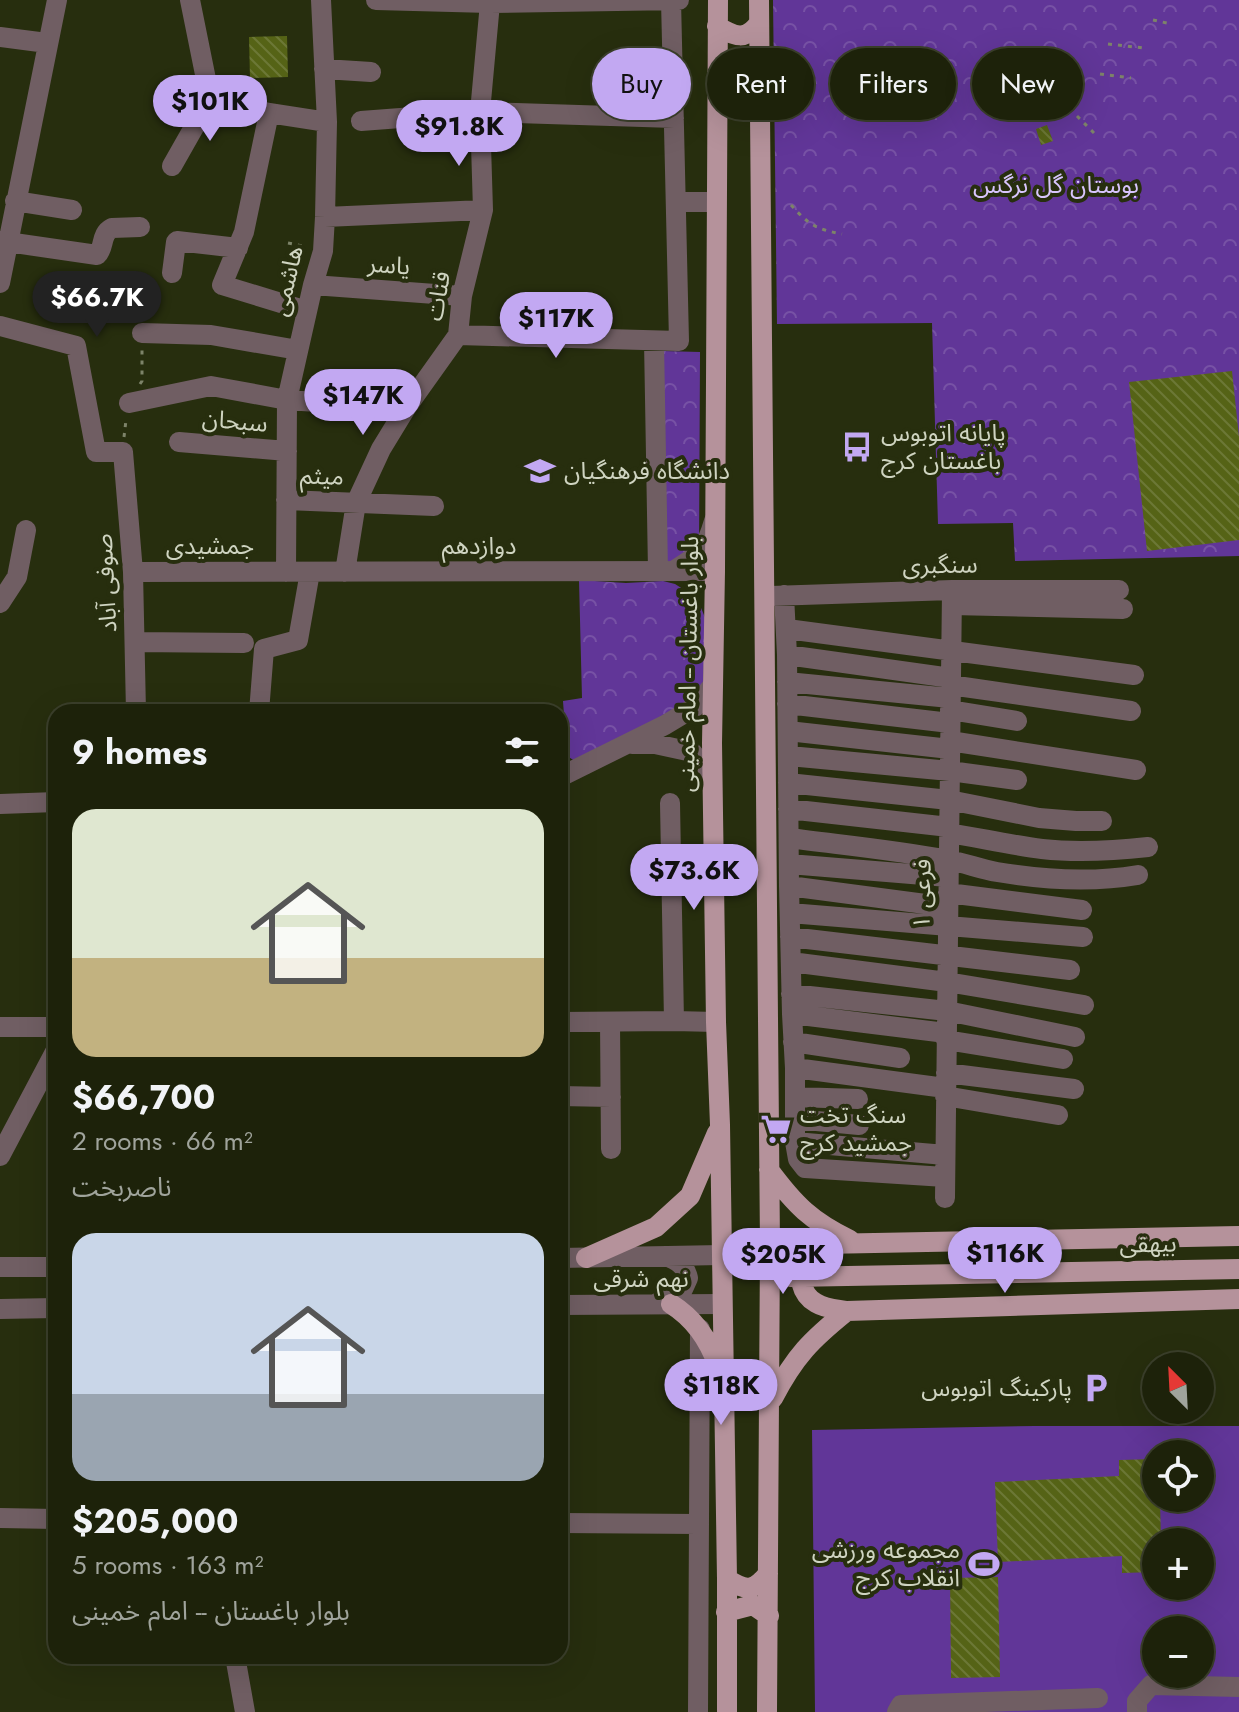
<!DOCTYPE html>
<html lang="en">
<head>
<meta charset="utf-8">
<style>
	body { margin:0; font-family:Jost,"Noto Sans Arabic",sans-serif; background:#2a2f18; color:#f1f3f6; height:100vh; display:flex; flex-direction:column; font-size:30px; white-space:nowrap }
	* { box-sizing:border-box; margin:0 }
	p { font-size:26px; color:#a0a49c }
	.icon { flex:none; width:44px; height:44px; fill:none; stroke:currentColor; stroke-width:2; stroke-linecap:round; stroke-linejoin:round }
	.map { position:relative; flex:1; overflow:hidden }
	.panel { position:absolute; left:48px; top:704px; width:520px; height:960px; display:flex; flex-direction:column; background:#1d220a; border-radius:24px; box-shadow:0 8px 32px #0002,0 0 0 2px #3b3f2b }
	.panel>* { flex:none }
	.top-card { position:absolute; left:592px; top:48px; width:526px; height:72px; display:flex; gap:16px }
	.needle { width:52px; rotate:336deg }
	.buttons { position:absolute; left:1142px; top:1352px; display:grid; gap:16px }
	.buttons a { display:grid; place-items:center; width:72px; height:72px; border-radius:50%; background:#1d220a; box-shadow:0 8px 32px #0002,0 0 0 2px #3b3f2b; font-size:40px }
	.price { position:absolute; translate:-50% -68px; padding:0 18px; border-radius:28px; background:#c2a8f2; color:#111; font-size:26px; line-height:52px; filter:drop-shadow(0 2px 4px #0008) }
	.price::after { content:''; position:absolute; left:50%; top:48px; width:24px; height:18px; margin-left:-12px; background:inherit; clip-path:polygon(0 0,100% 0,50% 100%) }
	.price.current { background:#222; color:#fff }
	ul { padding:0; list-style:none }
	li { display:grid; align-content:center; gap:16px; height:424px; padding:0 24px }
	li span { display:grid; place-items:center; height:248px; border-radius:24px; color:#555 }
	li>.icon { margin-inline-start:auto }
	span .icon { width:144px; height:144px; fill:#fffc; stroke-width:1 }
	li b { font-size:34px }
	h2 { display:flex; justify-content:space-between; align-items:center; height:96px; padding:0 24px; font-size:34px }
	.tag { padding:0 28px; border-radius:36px; background:#1d220a; box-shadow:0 8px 32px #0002,0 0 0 2px #3b3f2b; font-size:28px; line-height:72px }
	.tag.current { background:#c2a8f2; color:#111 }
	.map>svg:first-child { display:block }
	.grass { fill:#613698; fill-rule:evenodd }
	.park { fill:url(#park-crowns) }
	.building { fill:url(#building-back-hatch) }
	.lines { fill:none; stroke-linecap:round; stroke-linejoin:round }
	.path { stroke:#7d8369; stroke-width:3; stroke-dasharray:4 6; stroke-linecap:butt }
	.minor { stroke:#705e63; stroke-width:20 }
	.major { stroke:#b5929b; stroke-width:20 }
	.labels { text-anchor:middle; stroke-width:8; stroke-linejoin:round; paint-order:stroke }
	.park-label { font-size:24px; fill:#d8c5fd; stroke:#272e0e }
	.street-label { font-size:24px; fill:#cfd4c1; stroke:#272e0e }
	.poi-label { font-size:24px; fill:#cfd4c1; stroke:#272e0e; text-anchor:start }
</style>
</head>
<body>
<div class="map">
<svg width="1239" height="1712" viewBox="0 0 1239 1712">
	<defs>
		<pattern id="park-crowns" width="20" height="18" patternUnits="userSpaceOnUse" patternTransform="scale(2)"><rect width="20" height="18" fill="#613698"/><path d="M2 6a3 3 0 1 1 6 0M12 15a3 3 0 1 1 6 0" fill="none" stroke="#7752a5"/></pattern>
		<pattern id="building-back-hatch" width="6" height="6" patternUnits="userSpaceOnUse" patternTransform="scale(2)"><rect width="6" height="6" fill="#556316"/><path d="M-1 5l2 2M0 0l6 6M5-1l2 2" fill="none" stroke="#6c7836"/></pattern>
	</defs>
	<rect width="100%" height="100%" fill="#272e0e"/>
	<path class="grass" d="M1035 1426H1239V1712H815L812 1430ZM1156 1454H1200V1498H1156ZM1156 1542H1200V1586H1156ZM1156 1630H1200V1674H1156Z"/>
	<path class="park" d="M773 0H1239V556L1015 561 1013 523 938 524 932 323 777 324Z
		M662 351 700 352 699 555 674 563 665 561Z
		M579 580 626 583 663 581 675 584 689 593 699 603 706 620 703 683 686 704 575 761 567 756 563 701 582 698Z"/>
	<path class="building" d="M287 36 288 77 250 78 249 37Z
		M1047 125 1053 141 1041 145 1036 129Z
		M1232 371 1239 437V540L1147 551 1129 382Z
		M1156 1459V1498H1160L1161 1542H1156V1572L1122 1573V1556L998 1562 995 1482 1119 1476V1460Z
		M998 1577 1000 1677 951 1678 950 1578Z"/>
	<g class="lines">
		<path class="path" d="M1153 20 1167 23
			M1108 44 1144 48
			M1100 74 1131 78
			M1077 116 1098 137
			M791 205C809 225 816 229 842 234
			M288 243 307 247
			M140 384 142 381V349
			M124 437 126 420"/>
		<path class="minor" d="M190 0 210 99 269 113 327 122
			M376 0 490 3 679 0
			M0 37 47 43
			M324 69 371 72
			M269 113 244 232 222 285 307 311
			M361 121 480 112 674 118
			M172 166 210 99
			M15 201 72 210
			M676 202H716
			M325 217 483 210
			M0 241 97 255C105 248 100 234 112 228L140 227
			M172 273 176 242 177 241 238 248
			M0 283 57 0
			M313 285 462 296
			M0 326 76 346 96 452H123L133 572 136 712
			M142 333 211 335 298 350
			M458 335 679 341 671 0
			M654 341 658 571
			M129 403 211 386 287 400 406 408
			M179 442 287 451
			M286 500 434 506
			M673 571C700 554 705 552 714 521
			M133 572 715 571
			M286 572 287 400 313 285 323 251 325 217 327 122 321 0
			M345 572 356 503 381 449 406 408 458 335 462 296 483 210 480 112 490 3
			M784 595 787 655 789 886 792 1014 795 1068V1142L798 1159 805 1168 945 1177
			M771 596 952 590H1119
			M0 603 17 577 26 530
			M952 605 1123 609
			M787 629 1134 675
			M135 642 244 643
			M787 655 951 678
			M787 682 950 698
			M950 685 1131 711
			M787 704 950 723
			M950 710 1017 721
			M259 712 264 649 298 640 310 572
			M788 731 950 749
			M950 741 1136 770
			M632 744H655L692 752 712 778
			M789 756 950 771 1017 780
			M560 777 665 725 695 707 713 685
			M788 783 949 800 1039 818 1076 821H1102
			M670 803 674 1021 716 1022
			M0 804 56 802
			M788 809 949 827
			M949 833C980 838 1011 845 1042 849 1077 853 1112 851 1148 847
			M789 838C842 845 896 850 948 860 965 863 980 869 997 872 1044 880 1091 883 1138 875
			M789 864 948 877
			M789 886 948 907
			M948 893 1082 910
			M790 913 1083 937
			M790 937 1070 970
			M791 962 947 982 1084 1005
			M791 994 947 1011 1075 1037
			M792 1014 946 1033
			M560 1022 674 1021
			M610 1022 611 1149
			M0 1027H56
			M946 1040 1063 1059
			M793 1042 900 1058
			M795 1068 945 1088
			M946 1073 1074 1089
			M560 1096 611 1097
			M945 1096 1058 1115
			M795 1097 858 1099
			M795 1119 859 1125
			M795 1142 945 1155
			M0 1156 56 1050
			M945 1198 952 590
			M560 1258 721 1255
			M0 1267H56
			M657 1303 683 1289 688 1278C685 1265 678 1261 666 1256
			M560 1305 722 1304
			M0 1309 56 1308
			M0 1518 56 1519
			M560 1523 698 1524
			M235 1656 245 1712
			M698 1712 700 1329
			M897 1712 901 1705 1098 1698
			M1137 1712V1701L1151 1685 1239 1687"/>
		<path class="major" d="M718 0 715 571 712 743 716 1022 720 1125 727 1579V1712
			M759 0 770 1245 767 1712
			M717 26C735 37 746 41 759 23
			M717 74C734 62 746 60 759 78
			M769 1170C795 1205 811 1221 850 1240
			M816 1243C812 1247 807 1252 804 1258 796 1273 801 1295 816 1303 826 1309 836 1309 847 1311L1239 1299
			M770 1245 1239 1236
			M586 1258 656 1227 690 1196 717 1133
			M790 1277 1239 1269
			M671 1304C695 1319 709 1340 718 1366
			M773 1398C795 1356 811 1340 847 1311
			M727 1579C746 1591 753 1592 768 1574
			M726 1612 753 1605 769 1616"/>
	</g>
	<defs>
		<g id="bus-bare" transform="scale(2.4)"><path d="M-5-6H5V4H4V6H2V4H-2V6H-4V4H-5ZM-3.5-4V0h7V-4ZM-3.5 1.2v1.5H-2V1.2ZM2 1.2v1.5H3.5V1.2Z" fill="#c2a8f2" stroke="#272e0e" stroke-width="2.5" paint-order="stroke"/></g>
		<g id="university-bare" transform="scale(2.4)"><path d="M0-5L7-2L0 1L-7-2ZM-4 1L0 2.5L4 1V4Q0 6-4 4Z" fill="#c2a8f2" stroke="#272e0e" stroke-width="2.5" paint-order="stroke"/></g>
		<g id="supermarket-bare" transform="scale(2.4)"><path d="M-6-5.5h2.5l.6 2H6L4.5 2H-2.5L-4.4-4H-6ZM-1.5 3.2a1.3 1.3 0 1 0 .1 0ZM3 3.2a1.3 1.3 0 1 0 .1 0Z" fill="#c2a8f2" stroke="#272e0e" stroke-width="2.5" paint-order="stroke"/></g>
		<g id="parking-bare" transform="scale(2.4)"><path d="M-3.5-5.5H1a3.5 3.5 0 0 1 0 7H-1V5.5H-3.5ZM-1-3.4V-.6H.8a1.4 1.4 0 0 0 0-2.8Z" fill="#c2a8f2" stroke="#272e0e" stroke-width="2.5" paint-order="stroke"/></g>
		<g id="stadium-bare" transform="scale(2.4)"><path d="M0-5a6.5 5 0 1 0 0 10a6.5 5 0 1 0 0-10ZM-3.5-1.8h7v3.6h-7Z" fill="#c2a8f2" stroke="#272e0e" stroke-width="2.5" paint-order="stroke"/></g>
	</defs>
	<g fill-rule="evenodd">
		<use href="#bus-bare" x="857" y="447"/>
		<use href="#university-bare" x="540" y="471"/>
		<use href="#supermarket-bare" x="776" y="1129"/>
		<use href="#parking-bare" x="1096" y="1388"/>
		<use href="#stadium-bare" x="984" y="1564"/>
	</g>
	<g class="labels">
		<g class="park-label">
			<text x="1056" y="193">بوستان گل نرگس</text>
		</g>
		<g class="street-label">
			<text transform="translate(389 265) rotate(4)" y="8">یاسر</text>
			<text transform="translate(287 281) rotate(-77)" y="8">هاشمی</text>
			<text transform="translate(438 296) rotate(-80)" y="8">قنات</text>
			<text transform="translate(235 421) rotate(5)" y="8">سبحان</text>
			<text transform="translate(322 476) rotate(2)" y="8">میثم</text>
			<text x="210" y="554">جمشیدی</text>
			<text x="479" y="554">دوازدهم</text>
			<text transform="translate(940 565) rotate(-1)" y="8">سنگبری</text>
			<text transform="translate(106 583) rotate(-93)" y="8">صوفی آباد</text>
			<text transform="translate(688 664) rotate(-89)" y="8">بلوار باغستان -- امام خمینی</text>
			<text transform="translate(922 894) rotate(-89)" y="8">۱ فرعی</text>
			<text transform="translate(1148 1244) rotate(-1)" y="8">بیهقی</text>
			<text x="641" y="1287">نهم شرقی</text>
		</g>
		<g class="poi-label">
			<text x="881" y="441">پایانه اتوبوس<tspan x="881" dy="28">باغستان کرج</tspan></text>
			<text x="564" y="479">دانشگاه فرهنگیان</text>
			<text x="800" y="1123">سنگ تخت<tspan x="800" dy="28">جمشید کرج</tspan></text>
			<text x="1072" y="1396" text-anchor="end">پارکینگ اتوبوس</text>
			<text x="960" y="1558" text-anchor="end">مجموعه ورزشی<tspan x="960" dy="28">انقلاب کرج</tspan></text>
		</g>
	</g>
</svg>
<div class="buttons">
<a><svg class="needle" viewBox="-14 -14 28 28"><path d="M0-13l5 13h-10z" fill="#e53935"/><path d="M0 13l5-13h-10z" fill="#a0a49c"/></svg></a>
<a><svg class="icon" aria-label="locate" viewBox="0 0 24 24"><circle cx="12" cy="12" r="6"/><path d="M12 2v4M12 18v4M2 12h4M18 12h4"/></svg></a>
<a>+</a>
<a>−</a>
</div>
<b class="price" style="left:210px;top:143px">$101K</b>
<b class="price" style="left:459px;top:168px">$91.8K</b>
<b class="price current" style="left:97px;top:339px">$66.7K</b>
<b class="price" style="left:556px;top:360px">$117K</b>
<b class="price" style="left:363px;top:437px">$147K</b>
<b class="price" style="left:694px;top:912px">$73.6K</b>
<b class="price" style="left:1005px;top:1295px">$116K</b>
<b class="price" style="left:783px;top:1296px">$205K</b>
<b class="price" style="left:721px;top:1427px">$118K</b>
<div class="top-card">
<a class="tag current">Buy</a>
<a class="tag">Rent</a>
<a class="tag">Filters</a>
<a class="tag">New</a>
</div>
<section class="panel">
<h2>9 homes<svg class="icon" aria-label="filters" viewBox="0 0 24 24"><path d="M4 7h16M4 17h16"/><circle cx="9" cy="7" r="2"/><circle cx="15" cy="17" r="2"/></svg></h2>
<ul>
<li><span style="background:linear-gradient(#dfe7d0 60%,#c2b280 0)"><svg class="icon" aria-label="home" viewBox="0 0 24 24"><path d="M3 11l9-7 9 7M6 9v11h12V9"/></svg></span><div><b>$66,700</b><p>2 rooms · 66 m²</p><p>ناصربخت</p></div></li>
<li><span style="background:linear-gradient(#c9d6e8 65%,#9aa5b1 0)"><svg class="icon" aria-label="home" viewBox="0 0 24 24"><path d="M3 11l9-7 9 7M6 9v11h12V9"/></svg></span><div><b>$205,000</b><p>5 rooms · 163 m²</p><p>بلوار باغستان -- امام خمینی</p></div></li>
</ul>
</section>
</div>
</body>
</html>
